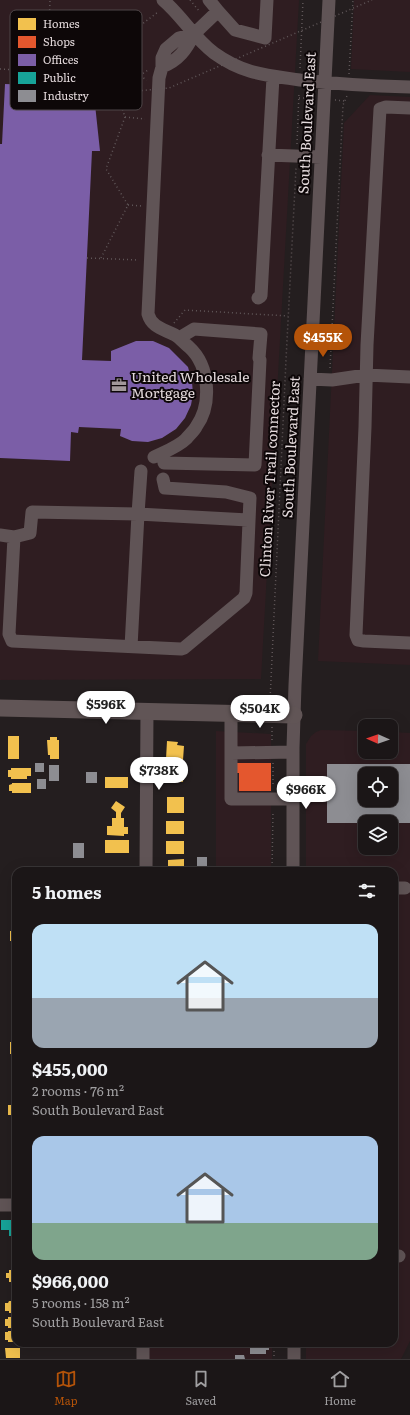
<!DOCTYPE html>
<html lang="en">
<head>
<meta charset="utf-8">
<style>
	body { margin:0; font-family:Literata,serif; background:#282324; color:#f1f3f6; height:100vh; display:flex; flex-direction:column; font-size:15px; white-space:nowrap }
	* { box-sizing:border-box; margin:0 }
	p { font-size:13px; color:#a09fa1 }
	.icon { flex:none; width:22px; height:22px; fill:none; stroke:currentColor; stroke-width:2; stroke-linecap:round; stroke-linejoin:round }
	.map { position:relative; flex:1; overflow:hidden }
	.side { position:absolute; left:12px; top:867px; width:386px; height:480px; display:flex; flex-direction:column; background:#1b1617; border-radius:12px; box-shadow:0 4px 16px #0002,0 0 0 1px #393536 }
	.side>* { flex:none }
	.needle { width:26px; rotate:272deg }
	.controls { position:absolute; left:358px; top:719px; display:grid; gap:8px }
	.controls a { display:grid; place-items:center; width:40px; height:40px; border-radius:8px; background:#1b1617; box-shadow:0 4px 16px #0002,0 0 0 1px #393536; font-size:20px }
	.price { position:absolute; translate:-50% -34px; padding:0 9px; border-radius:14px; background:#fff; color:#222; font-size:13px; line-height:26px; filter:drop-shadow(0 1px 2px #0008) }
	.price::after { content:''; position:absolute; left:50%; top:24px; width:12px; height:9px; margin-left:-6px; background:inherit; clip-path:polygon(0 0,100% 0,50% 100%) }
	.price.active { background:#b45309; color:#fff }
	ul { padding:0; list-style:none }
	li { display:grid; align-content:center; gap:8px; height:212px; padding:0 20px }
	li span { display:grid; place-items:center; height:124px; border-radius:12px; color:#555 }
	li>.icon { margin-inline-start:auto }
	span .icon { width:72px; height:72px; fill:#fffc; stroke-width:1 }
	li b { font-size:17px }
	h2 { display:flex; justify-content:space-between; align-items:center; height:48px; padding:0 20px; font-size:17px }
	.tabs { display:flex; justify-content:space-around; align-items:center; height:56px; border-top:1px solid #393536; background:#1b1617; font-size:11px; color:#a09fa1 }
	.tabs a { display:grid; justify-items:center; gap:2px }
	.tabs .active { color:#b45309 }
	.map>svg:first-child { display:block }
	.built { fill:#2f1d21; fill-rule:evenodd }
	.homes { fill:#f2c14e }
	.shops { fill:#e4572e }
	.offices { fill:#7b5ea7 }
	.public { fill:#17a398 }
	.industry { fill:#8d8d92; fill-rule:evenodd }
	.lines { fill:none; stroke-linecap:round; stroke-linejoin:round }
	.path { stroke:#605759; stroke-width:1.5; stroke-dasharray:1 3; stroke-linecap:butt }
	.minor { stroke:#605456; stroke-width:13 }
	.major { stroke:#615556; stroke-width:17 }
	.path-bridge { stroke:#605759; stroke-width:1.5; stroke-dasharray:1 3; stroke-linecap:butt }
	.labels { text-anchor:middle; stroke-width:4; stroke-linejoin:round; paint-order:stroke }
	.street-label { font-size:14px; fill:#e4dadc; stroke:#0d0708 }
	.poi-label { font-size:14px; fill:#e4dadc; stroke:#0d0708; text-anchor:start }
	.key { fill:#0d0708; stroke:#4e4648; stroke-width:1 }
	.key-label { font-size:11px; fill:#e4dadc }
</style>
</head>
<body>
<div class="map">
<svg width="410" height="1359" viewBox="0 0 410 1359">
	<rect width="100%" height="100%" fill="#241e1f"/>
	<path class="built" d="M0 0H299L261 679 0 680Z
		M354 0H410V72L351 69Z
		M370 95 410 97V665L318 661 344 123Z
		M321 730 365 731V752H391V732L410 733V1341L401 1359H306V1343H394V871H306V744L311 736 316 732ZM365 774H391V800H365ZM365 822H391V848H365Z
		M216 731 271 734V871H216Z
		M145 1343H272V1359H144Z"/>
	<path class="homes" d="M8 736H19V759H8Z
		M50 737H57V740H59V759H50V755H48L47 740H50Z
		M167 741 178 742 177 745 184 746 183 760H179V765L184 766 183 782 165 781 166 765H170V759H166Z
		M11 768H31V776H27V779H11V777H8V770H11Z
		M105 777H128V788H105Z
		M12 783H31V793H12V791H9V785L12 784Z
		M167 797H184V813H167Z
		M116 801 125 807 121 813V818H124V827H128V834H124V836L107 835V826H112V818H116V812L111 808Z
		M166 821H184V834H166Z
		M105 840H129V853H105Z
		M166 841H184V854H166Z
		M184 859V871H168V860Z
		M12 891H16V903H12Z
		M10 931H16V941H10Z
		M12 972H16V1026H12Z
		M10 1042H16V1054H10Z
		M13 1089H16V1115H8V1105H13Z
		M11 1183H16V1194H11Z
		M9 1270H16V1282H9V1278H6V1273H9Z
		M9 1301H16V1313H9V1311H5V1303H8Z
		M8 1317H16V1328H8V1326H5V1319H8Z
		M8 1331H16V1342H8V1340H5V1332H8Z
		M5 1348H20V1358H6Z"/>
	<path class="shops" d="M235 763H271V791H239V773H235Z"/>
	<path class="offices" d="M87 80H95L94 95 100 151H92L82 360 111 361V351L136 341H153L169 348 188 367 192 382 193 394 191 405 185 418 176 429 162 438 148 442 132 441 120 436 121 429 79 427 78 433 71 432 70 461 0 458V144H2L5 84 87 87Z"/>
	<path class="public" d="M1 1220H16V1236H9V1230H1Z"/>
	<path class="industry" d="M35 763H44V772H35Z
		M327 764H410V823H327ZM365 774H391V800H365Z
		M49 765H59V781H49Z
		M86 772H97V783H86Z
		M37 779H46V789H37Z
		M73 843H84V858H73Z
		M197 857H207V867H197Z
		M250 1346H269V1350H266V1354H250Z
		M235 1355H244L245 1359H235Z"/>
	<g class="lines">
		<path class="path" d="M190 0 200 12
			M300 68 303 0
			M0 69 139 76 148 70
			M349 74 353 0
			M140 76 147 80
			M47 86 50 0
			M299 98H313
			M335 100 345 101
			M125 117 145 119
			M297 144 299 92
			M128 205 142 206
			M87 258 139 260
			M101 258 128 205 106 169 125 117 111 75 113 68 123 58 130 38 137 28 158 12
			M174 323 185 310 288 316
			M330 368 343 105 347 96
			M270 701 286 360 296 168
			M272 727V741
			M273 763V787
			M272 871 273 811
			M274 1343V1359"/>
		<path class="minor" d="M163 0C182 16 194 38 214 53 243 74 266 75 300 80 337 84 373 86 410 87
			M209 0 218 11
			M162 67C179 60 186 50 194 34
			M410 108 386 107 380 109 367 345 365 427 356 635 358 640 364 641 410 643
			M268 155 321 157
			M258 298 261 296 273 77
			M310 379 332 380 366 375 410 377
			M154 457C164 452 178 447 186 439 189 435 194 431 196 427 212 405 210 366 189 347 185 344 180 338 175 335 164 329 152 328 148 314L159 78 162 67V58L166 49 179 38 194 34 218 11 235 30 265 38 267 0
			M164 463 255 465 260 360 259 358 261 334 194 329 179 338
			M163 479 165 488 226 492 250 498 249 521
			M0 535 14 537
			M131 647 138 514 32 512 30 533 14 537 9 634 12 641 181 649 184 648 244 598 246 593 249 521 248 520 138 514 141 471
			M231 713V799H293
			M231 753 293 752
			M146 871 147 711
			M293 871V748L295 685 329 0
			M394 888H405
			M0 1205H16
			M394 1256H399
			M294 1343V1359
			M143 1359V1343"/>
		<path class="major" d="M0 708 294 715"/>
		<path class="path-bridge" d="M94 95 169 88 372 0"/>
	</g>
	<defs>
		<g id="office-bare" transform="scale(1.2)"><path d="M-6-3h4V-5.5h4V-3h4V5H-6ZM-1-4.5V-3h2v-1.5ZM-6 0V1H6V0Z" fill="#a1989a" stroke="#0d0708" stroke-width="2.5" paint-order="stroke"/></g>
	</defs>
	<g fill-rule="evenodd">
		<use href="#office-bare" x="119" y="385"/>
	</g>
	<g class="labels">
		<g class="street-label">
			<text transform="translate(307 123) rotate(-87)" y="5">South Boulevard East</text>
			<text transform="translate(291 447) rotate(-87)" y="5">South Boulevard East</text>
			<text transform="translate(270 479) rotate(-87)" y="5">Clinton River Trail connector</text>
		</g>
		<g class="poi-label">
			<text x="131" y="382">United Wholesale<tspan x="131" dy="16">Mortgage</tspan></text>
		</g>
	</g>
	<rect x="10" y="10" width="132" height="100" rx="6" class="key"/>
	<rect x="18" y="18" width="18" height="12" fill="#f2c14e"/>
	<rect x="18" y="36" width="18" height="12" fill="#e4572e"/>
	<rect x="18" y="54" width="18" height="12" fill="#7b5ea7"/>
	<rect x="18" y="72" width="18" height="12" fill="#17a398"/>
	<rect x="18" y="90" width="18" height="12" fill="#8d8d92"/>
	<g class="key-label">
		<text x="43" y="28">Homes</text>
		<text x="43" y="46">Shops</text>
		<text x="43" y="64">Offices</text>
		<text x="43" y="82">Public</text>
		<text x="43" y="100">Industry</text>
	</g>
</svg>
<div class="controls">
<a><svg class="needle" viewBox="-14 -14 28 28"><path d="M0-13l5 13h-10z" fill="#e53935"/><path d="M0 13l5-13h-10z" fill="#a09fa1"/></svg></a>
<a><svg class="icon" aria-label="locate" viewBox="0 0 24 24"><circle cx="12" cy="12" r="6"/><path d="M12 2v4M12 18v4M2 12h4M18 12h4"/></svg></a>
<a><svg class="icon" aria-label="layers" viewBox="0 0 24 24"><path d="M12 4l9 5-9 5-9-5zM3 14l9 5 9-5"/></svg></a>
</div>
<b class="price active" style="left:323px;top:358px">$455K</b>
<b class="price" style="left:106px;top:725px">$596K</b>
<b class="price" style="left:260px;top:729px">$504K</b>
<b class="price" style="left:159px;top:791px">$738K</b>
<b class="price" style="left:306px;top:810px">$966K</b>
<section class="side">
<h2>5 homes<svg class="icon" aria-label="filters" viewBox="0 0 24 24"><path d="M4 7h16M4 17h16"/><circle cx="9" cy="7" r="2"/><circle cx="15" cy="17" r="2"/></svg></h2>
<ul>
<li><span style="background:linear-gradient(#bfe0f5 60%,#9aa5b1 0)"><svg class="icon" aria-label="home" viewBox="0 0 24 24"><path d="M3 11l9-7 9 7M6 9v11h12V9"/></svg></span><div><b>$455,000</b><p>2 rooms · 76 m²</p><p>South Boulevard East</p></div></li>
<li><span style="background:linear-gradient(#a9c7e8 70%,#7fa58c 0)"><svg class="icon" aria-label="home" viewBox="0 0 24 24"><path d="M3 11l9-7 9 7M6 9v11h12V9"/></svg></span><div><b>$966,000</b><p>5 rooms · 158 m²</p><p>South Boulevard East</p></div></li>
</ul>
</section>
</div>
<nav class="tabs">
<a class="active"><svg class="icon" aria-label="map" viewBox="0 0 24 24"><path d="M3 6l6-2 6 2 6-2v14l-6 2-6-2-6 2zM9 4v14M15 6v14"/></svg>Map</a>
<a><svg class="icon" aria-label="saved" viewBox="0 0 24 24"><path d="M7 4h10v16l-5-4-5 4z"/></svg>Saved</a>
<a><svg class="icon" aria-label="home" viewBox="0 0 24 24"><path d="M3 11l9-7 9 7M6 9v11h12V9"/></svg>Home</a>
</nav>
</body>
</html>
